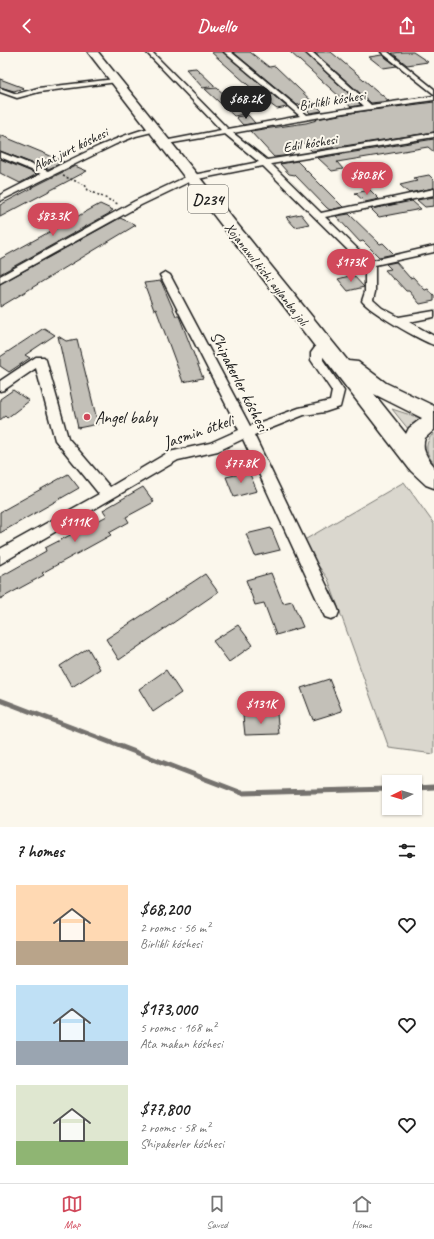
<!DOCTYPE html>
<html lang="en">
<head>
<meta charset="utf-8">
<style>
	body { margin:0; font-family:Caveat,sans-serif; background:#f6f6f6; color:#222; height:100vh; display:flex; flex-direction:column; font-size:15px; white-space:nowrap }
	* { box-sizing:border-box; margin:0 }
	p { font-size:13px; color:#767676 }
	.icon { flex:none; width:22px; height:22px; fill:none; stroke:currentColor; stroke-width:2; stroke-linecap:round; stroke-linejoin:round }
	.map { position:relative; height:775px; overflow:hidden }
	.details { display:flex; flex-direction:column; background:#fff; flex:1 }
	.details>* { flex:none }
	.needle { width:26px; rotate:265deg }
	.fabs { position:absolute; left:382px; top:723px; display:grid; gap:8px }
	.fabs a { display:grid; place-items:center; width:40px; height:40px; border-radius:0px; background:#fff; box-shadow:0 1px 3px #0004; font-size:20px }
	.price { position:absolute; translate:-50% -34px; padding:0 9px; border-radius:14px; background:#d1495b; color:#fff; font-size:13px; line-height:26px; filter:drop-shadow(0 1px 2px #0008) }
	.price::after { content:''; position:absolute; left:50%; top:24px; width:12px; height:9px; margin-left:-6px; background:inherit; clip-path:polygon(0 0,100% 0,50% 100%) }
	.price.active { background:#222; color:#fff }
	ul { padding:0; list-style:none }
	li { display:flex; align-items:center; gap:12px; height:100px; padding:0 16px }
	li span { display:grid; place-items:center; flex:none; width:112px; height:80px; border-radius:0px; color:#555 }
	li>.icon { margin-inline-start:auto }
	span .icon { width:48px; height:48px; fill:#fffc; stroke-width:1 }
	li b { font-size:17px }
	h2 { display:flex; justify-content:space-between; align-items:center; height:48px; padding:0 16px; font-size:17px }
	header { display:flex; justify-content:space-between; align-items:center; height:52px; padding:0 16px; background:#d1495b; color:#fff; font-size:18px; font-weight:800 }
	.dock { display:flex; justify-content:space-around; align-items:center; height:56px; border-top:1px solid #e0e0e0; background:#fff; font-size:11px; color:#767676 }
	.dock a { display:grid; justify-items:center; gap:2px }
	.dock .active { color:#d1495b }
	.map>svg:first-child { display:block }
	.green { fill:#dad7ce; stroke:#7b7a75 }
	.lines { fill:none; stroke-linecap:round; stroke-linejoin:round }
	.stream { stroke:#74726e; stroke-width:5 }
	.building { fill:#c3c0b8; stroke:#1c1c1c }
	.minor-casing { stroke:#1c1c1c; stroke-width:3 }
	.primary-casing { stroke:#1c1c1c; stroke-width:3 }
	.path { stroke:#1c1c1c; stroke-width:1.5; stroke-dasharray:2 2; stroke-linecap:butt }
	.minor { fill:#fbf7ec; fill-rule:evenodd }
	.primary { fill:#fbf7ec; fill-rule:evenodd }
	.poi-dot { fill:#d1495b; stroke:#fbf7ec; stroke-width:1.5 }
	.labels { text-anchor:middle; stroke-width:4; stroke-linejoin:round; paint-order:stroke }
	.far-street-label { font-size:14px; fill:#1c1c1c; stroke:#fbf7ec }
	.shield { fill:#fbf7ec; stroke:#5f5e5a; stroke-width:1 }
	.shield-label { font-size:16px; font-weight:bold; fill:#1c1c1c }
	.street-label { font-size:17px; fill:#1c1c1c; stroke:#fbf7ec }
	.poi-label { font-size:17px; fill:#1c1c1c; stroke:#fbf7ec; text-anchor:start }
</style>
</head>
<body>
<header><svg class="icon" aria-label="back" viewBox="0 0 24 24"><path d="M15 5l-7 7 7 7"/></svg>Dwello<svg class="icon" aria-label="share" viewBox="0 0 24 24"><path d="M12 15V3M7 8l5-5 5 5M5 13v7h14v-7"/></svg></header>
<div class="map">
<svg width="434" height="775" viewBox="0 0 434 775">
	<rect width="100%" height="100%" fill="#fbf7ec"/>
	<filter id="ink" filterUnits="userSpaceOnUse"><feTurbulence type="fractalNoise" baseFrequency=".025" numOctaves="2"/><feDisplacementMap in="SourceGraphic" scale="8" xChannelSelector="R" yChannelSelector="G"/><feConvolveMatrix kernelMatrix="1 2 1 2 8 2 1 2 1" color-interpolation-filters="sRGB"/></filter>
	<g filter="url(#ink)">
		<path class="green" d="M392 357 426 368 413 383Z
			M434 381V411C425 402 424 390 434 381Z
			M404 430 434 472V702L389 696 328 527 301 490Z"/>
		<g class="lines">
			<path class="stream" d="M0 648 242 741 389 737
				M415 736 434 735"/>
		</g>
		<path class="building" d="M211 0H223L287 55 277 57 266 49Z
			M233 0H250L269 15 275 14 322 59 310 61 302 52 297 53Z
			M290 0H304L361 53 351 55Z
			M314 0H331L389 49 371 51Z
			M404 0H413L428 10 407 13 392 1Z
			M382 3 397 14 383 16 369 5Z
			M196 16 215 34 203 36 186 17Z
			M0 27 24 36 14 39 0 35Z
			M217 36 225 43 244 62 234 64 205 37Z
			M434 50V80L312 99 302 90 291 103 274 105 250 79 306 71 317 68 316 67 357 60Z
			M248 63 255 71 243 73 236 65Z
			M0 83 46 102 64 110 48 117 0 99Z
			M434 87V100L428 95 337 110 343 117 332 119 318 106Z
			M0 107 37 122 20 131 0 121Z
			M297 109 343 155 330 158 327 156 295 123 289 122 280 112Z
			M75 114 87 119 0 165V153L32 136H31Z
			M429 123 434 128V136L409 141 400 133 417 129 413 126Z
			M370 138 379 147 365 150 355 141Z
			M434 145V154L425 155 417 148Z
			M412 149 421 157 379 165 371 157Z
			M100 152 113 158 109 161H110L0 222V207Z
			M301 162 309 172 295 175 286 165Z
			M349 162 380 192 383 191 394 202 379 205 363 189 360 190 336 164Z
			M120 166 136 173 0 255V232Z
			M396 210 410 226 413 225 425 238 428 237 434 244V249L420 252 409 239H406L395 227H393L385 218 391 217 386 212Z
			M353 223 364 235 348 239 338 227Z
			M161 229 176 264H179L203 326 183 330 156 257 154 258 144 231Z
			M44 276 55 283 25 303 30 306 9 320 0 314V305Z
			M58 284 66 289 77 287 98 372 78 376Z
			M13 338 29 349 7 366 5 364 0 368V347Z
			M249 420 257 439 234 445 226 425Z
			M68 422 79 436 0 481V460Z
			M143 435 154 450 126 465 129 470 109 481 111 483 42 521 44 523 0 547V525L46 499 45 496 107 464 103 458Z
			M271 476 280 498 255 504 246 482Z
			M271 521 283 551 292 549 303 575 276 583 264 551 255 553 246 528Z
			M205 522 218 540 119 608 106 587Z
			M238 573 253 593 229 610 213 589Z
			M88 596 100 617 72 635 60 614Z
			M166 618 181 641 153 660 139 637Z
			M329 627 342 659 313 668 301 636Z
			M277 662 279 682 245 683 243 664Z"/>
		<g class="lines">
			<g class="minor-casing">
				<path id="minor" d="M146 0H152L228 77 300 64 224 0H231L307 63 364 54 305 0H312L371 53 434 44V48L343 61 233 81 267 108 434 81V85L271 112 321 161 434 137V143L325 165 370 209 434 194V200L375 213V240L373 248 382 256 399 265 434 259V265L409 270 434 284V293C421 289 369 259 362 249L365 240V215L263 114 193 128 141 153 0 231V224L135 149 188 124 259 110 225 82 161 93V89H164L221 78Z
					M381 0H388L434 37V42Z
					M115 27 117 28V30L39 40 17 46 0 40V36L17 42 38 36Z
					M153 75H156V79L136 84 116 92 0 149V143L41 122 0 105V100L48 119C82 102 116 84 153 75Z
					M165 220 170 223 250 374 299 356 330 349 332 339 311 308V301L319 290H327L329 293 323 301V308L344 339 340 355 325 360 304 363 254 383 337 555 339 560 337 565 331 567 325 565 243 387 218 399 178 408 0 512V497L99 442 55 388 36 316 4 338 0 339V329L36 305H44L46 308 68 386 110 435 169 400 210 391 239 378 160 223Z"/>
			</g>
			<g class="primary-casing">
				<path id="primary" d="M88 0H98L348 309 358 310 386 331 434 354V378L425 386C421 397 427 406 434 414V436L426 433 411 419ZM374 342 422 366 409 376 406 382Z"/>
			</g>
			<path class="path" d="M63 124 85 133 88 138 118 152"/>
			<use href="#minor" class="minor"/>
			<use href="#primary" class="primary"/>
		</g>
	</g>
	<circle class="poi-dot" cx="87" cy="365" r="4"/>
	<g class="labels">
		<g class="far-street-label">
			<text transform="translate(332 48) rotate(-9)" y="5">Birlikli kóshesi</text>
			<text transform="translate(310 91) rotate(-9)" y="5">Edil kóshesi</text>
			<text transform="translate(70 97) rotate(-26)" y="5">Abat jurt kóshesi</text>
			<text transform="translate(267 222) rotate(52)" y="5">Xojanawıl kishi aylanba jolı</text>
		</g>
		<rect class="shield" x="188" y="133" width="40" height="28" rx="3"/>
		<g class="shield-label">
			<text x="208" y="153">D234</text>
		</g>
		<g class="street-label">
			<text transform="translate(240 329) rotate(63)" y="6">Shipakerler kóshesi</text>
			<text transform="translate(198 379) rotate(-19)" y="6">Jasmin ótkeli</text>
		</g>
		<g class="poi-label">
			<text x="95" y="371">Angel baby</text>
		</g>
	</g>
</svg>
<div class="fabs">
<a><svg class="needle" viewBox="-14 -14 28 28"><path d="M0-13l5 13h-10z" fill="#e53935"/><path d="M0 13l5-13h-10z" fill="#767676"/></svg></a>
</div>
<b class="price active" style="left:246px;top:68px">$68.2K</b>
<b class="price" style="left:367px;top:144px">$80.8K</b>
<b class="price" style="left:53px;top:185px">$83.3K</b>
<b class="price" style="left:351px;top:231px">$173K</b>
<b class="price" style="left:241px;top:432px">$77.8K</b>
<b class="price" style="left:75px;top:491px">$111K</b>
<b class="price" style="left:261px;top:673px">$131K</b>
</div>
<section class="details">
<h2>7 homes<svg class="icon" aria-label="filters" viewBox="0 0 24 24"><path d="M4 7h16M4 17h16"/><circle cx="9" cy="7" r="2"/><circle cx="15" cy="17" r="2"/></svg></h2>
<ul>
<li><span style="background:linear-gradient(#ffd9b3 70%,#b9a48a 0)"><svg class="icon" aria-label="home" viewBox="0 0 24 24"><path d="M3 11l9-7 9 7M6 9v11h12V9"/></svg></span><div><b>$68,200</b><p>2 rooms · 56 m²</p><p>Birlikli kóshesi</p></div><svg class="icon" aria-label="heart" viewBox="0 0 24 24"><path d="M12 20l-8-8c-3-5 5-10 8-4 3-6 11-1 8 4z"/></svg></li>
<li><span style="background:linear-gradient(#bfe0f5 70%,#9aa5b1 0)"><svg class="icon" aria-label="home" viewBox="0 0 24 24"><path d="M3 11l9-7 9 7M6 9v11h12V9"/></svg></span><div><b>$173,000</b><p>5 rooms · 168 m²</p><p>Ata makan kóshesi</p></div><svg class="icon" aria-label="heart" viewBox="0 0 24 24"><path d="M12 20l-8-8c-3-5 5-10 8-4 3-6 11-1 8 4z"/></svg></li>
<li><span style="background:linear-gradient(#dfe7d0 70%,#8fb573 0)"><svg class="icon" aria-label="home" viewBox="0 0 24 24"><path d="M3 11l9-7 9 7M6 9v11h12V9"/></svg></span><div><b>$77,800</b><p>2 rooms · 58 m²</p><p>Shipakerler kóshesi</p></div><svg class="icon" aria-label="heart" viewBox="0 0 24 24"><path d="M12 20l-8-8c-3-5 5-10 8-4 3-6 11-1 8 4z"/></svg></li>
</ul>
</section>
<nav class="dock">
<a class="active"><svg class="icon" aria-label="map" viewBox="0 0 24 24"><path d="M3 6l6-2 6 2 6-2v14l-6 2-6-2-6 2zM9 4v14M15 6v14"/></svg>Map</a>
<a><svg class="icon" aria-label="saved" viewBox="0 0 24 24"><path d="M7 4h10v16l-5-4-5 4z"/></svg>Saved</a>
<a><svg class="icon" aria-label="home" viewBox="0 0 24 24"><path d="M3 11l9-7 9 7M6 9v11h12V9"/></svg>Home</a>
</nav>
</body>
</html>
